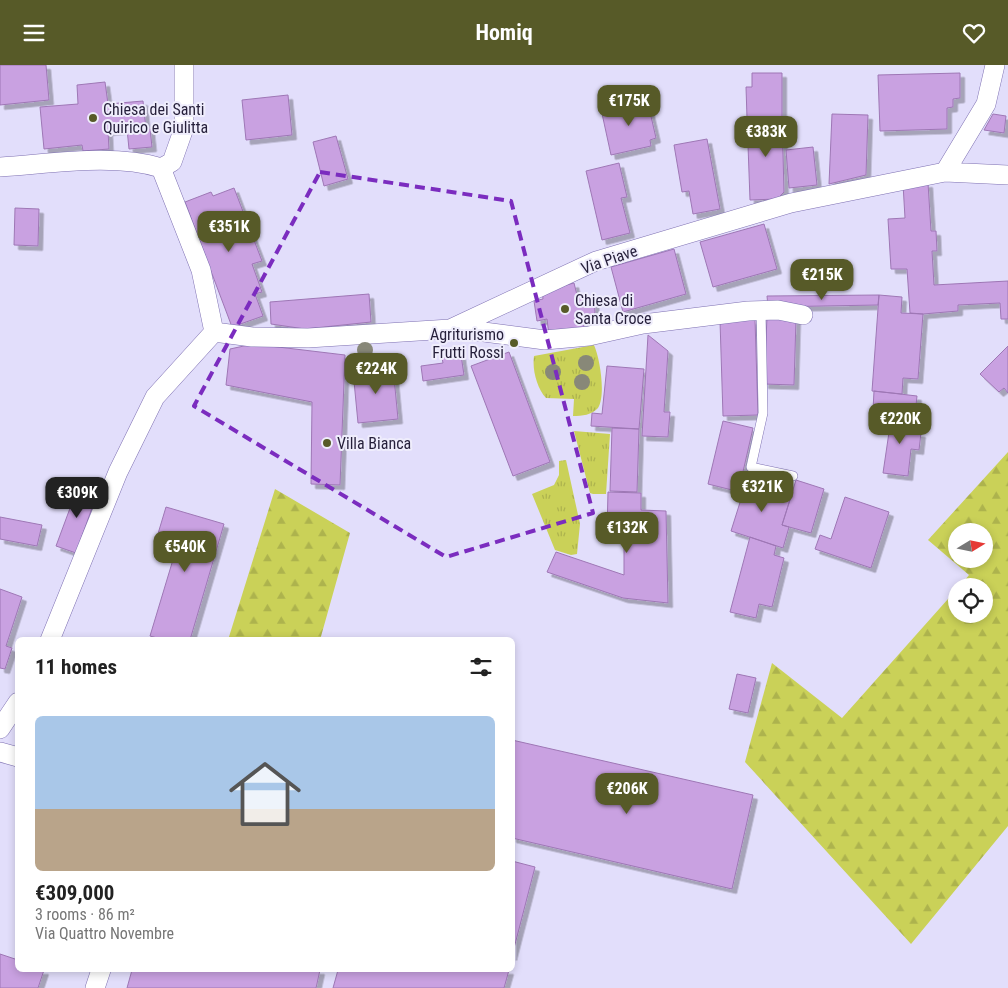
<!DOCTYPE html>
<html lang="en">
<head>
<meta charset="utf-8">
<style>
	body { margin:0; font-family:"Roboto Condensed",sans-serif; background:#f6f6f6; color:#222; height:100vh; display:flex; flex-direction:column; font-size:19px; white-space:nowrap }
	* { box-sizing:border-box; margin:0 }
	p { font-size:16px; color:#767676 }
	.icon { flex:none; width:28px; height:28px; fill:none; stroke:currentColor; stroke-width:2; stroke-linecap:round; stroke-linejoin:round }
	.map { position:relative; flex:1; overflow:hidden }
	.side { position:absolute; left:15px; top:572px; width:500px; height:335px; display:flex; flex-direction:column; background:#fff; border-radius:8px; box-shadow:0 2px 8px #0003 }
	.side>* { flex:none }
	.needle { width:32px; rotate:80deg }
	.tools { position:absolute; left:948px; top:458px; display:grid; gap:10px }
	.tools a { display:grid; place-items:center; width:45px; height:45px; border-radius:50%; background:#fff; box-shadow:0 2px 8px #0003; font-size:25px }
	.price { position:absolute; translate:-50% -42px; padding:0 11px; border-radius:10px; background:#575a28; color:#fff; font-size:16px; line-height:32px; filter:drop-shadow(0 1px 2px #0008) }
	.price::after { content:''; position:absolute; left:50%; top:30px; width:15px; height:11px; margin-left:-8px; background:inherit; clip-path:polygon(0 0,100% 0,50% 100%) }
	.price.on { background:#222; color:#fff }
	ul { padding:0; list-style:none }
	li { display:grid; align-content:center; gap:10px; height:265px; padding:0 20px }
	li+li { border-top:1px solid #e0e0e0 }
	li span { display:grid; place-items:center; height:155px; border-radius:8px; color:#555 }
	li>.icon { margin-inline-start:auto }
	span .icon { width:90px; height:90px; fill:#fffc; stroke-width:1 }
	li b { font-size:21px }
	h2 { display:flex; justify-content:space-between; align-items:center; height:60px; padding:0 20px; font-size:21px }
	header { display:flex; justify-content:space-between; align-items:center; height:65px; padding:0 20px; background:#575a28; color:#fff; font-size:22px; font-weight:700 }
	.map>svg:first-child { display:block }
	.grass { fill:url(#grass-tufts) }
	.forest { fill:url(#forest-firs); fill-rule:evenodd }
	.building { fill:#c9a1e1; stroke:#9e77b5; filter:url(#shadow) }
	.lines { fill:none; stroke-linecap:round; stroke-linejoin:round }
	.lane-casing { stroke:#7e70b2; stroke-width:10 }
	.street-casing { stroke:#7e70b2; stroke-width:20 }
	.lane { stroke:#fff; stroke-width:9 }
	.street { stroke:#fff; stroke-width:19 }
	.tree { fill:#888878 }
	.marked { fill:none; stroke:#7b2cbf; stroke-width:4; stroke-dasharray:10 6; stroke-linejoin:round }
	.poi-dot { fill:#575a28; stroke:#efedfc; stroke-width:2 }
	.labels { text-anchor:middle; stroke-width:4; stroke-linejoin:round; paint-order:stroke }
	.poi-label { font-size:16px; fill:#251f3a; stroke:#efedfc; text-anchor:start }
	.street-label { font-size:16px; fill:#251f3a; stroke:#efedfc }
</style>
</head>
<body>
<header><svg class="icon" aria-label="menu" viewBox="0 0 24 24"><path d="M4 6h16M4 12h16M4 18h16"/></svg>Homiq<svg class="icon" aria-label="heart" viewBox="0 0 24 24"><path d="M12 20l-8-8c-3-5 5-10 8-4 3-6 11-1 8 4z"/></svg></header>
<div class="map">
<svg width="1008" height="923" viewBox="0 0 1008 923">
	<defs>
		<pattern id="grass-tufts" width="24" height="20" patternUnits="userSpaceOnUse" patternTransform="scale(1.25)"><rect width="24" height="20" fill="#cad158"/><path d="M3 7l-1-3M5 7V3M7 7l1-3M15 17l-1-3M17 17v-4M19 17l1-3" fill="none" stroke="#adb34d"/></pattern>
		<pattern id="forest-firs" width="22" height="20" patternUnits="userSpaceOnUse" patternTransform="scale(1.25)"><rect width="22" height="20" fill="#cad158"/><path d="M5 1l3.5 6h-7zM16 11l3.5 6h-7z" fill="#adb34d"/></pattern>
		<filter id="shadow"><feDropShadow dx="4.5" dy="4.5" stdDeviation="0" flood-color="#0004"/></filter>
	</defs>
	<rect width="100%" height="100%" fill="#e2defb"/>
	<path class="grass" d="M594 280C600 293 606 331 598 343 592 350 582 351 573 351L574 334 546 333C537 323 532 305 534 291Z
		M574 366 610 369 606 429H593L590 428Z
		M566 395 580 459 577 489 571 490 555 485 532 429 554 420 559 410V396Z"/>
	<path class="forest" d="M1008 387V761L911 879 745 697 772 598 842 653 956 525V549H984V521H960L969 510 928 475ZM956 466H984V494H956Z
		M275 424 350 468 320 575H228Z"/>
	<path class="building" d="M0 0H46L49 35 0 40Z
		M752 8H782V52L747 53 746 22H752Z
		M960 8V33L953 34V42L947 43V64L880 66 878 10Z
		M105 17 108 39 143 36 146 64H150L152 82 129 84 127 64 108 66 109 84 83 86 82 80 44 84 40 42 78 39 77 20Z
		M288 30 292 70 246 75 242 35Z
		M647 34 656 73 650 75 651 81 611 90 601 44Z
		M832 49 868 50 866 110 829 119Z
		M993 49 1006 51 1004 68 984 65Z
		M782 52 784 127 777 134 750 135 747 53Z
		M336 71 348 114 324 121 313 77Z
		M707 74 720 144 693 149 689 126 682 127 674 80Z
		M813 82 817 120 789 123 786 85Z
		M619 98 627 132 621 133 630 168 602 175 586 106Z
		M928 118 931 166H936L937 186H932L934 220 1008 216V254H1001L1000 238 958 240V246L923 249 910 248 907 204H891L888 154 905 153 903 119Z
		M234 123 262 196 252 199 262 227 255 229 263 251 232 262 185 137 211 127 213 131Z
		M15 143 39 144 38 181 14 180Z
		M764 159 777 204 713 222 700 177Z
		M674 184 686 229 623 247 611 202Z
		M574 218 577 230 584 229 594 235 595 247 593 252 589 256H583L585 268 549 271 547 254 537 256 534 236 543 234 542 226Z
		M369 229 371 257 305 264 271 259 270 237Z
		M879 230 902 232 901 248 923 249 918 314 903 313 902 329 872 326Z
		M879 230 878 240 768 242 767 231Z
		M767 252 796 254 794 320 764 319Z
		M755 255 758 350 723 351 720 256Z
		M648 270 668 286 664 347H670L668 372 642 371Z
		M253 279 345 290 340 420 311 419 312 337 226 320 230 284Z
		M1008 281V328L1004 323 999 327 980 309Z
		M509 287 550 397 513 411 471 301Z
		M461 290 464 310 423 316 421 301 443 298 442 293Z
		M607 301 644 304 639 364 591 361 592 348 602 349Z
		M393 302 398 354 358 358 353 306Z
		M874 326 917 331 915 350 873 345Z
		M892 347 912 350 910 367 921 368 919 385 911 384 908 411 883 408Z
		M723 356 753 363 742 411 748 412 744 428 708 419Z
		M612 363 639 364 637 427 610 426Z
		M748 412 778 421 790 435 782 460 789 462 783 483 731 466Z
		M796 415 824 424 811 468 782 460Z
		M79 419 98 426 76 488 56 481Z
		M608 427 641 428V445L666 446 668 538 623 533 547 507 556 487 624 510V466L607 467Z
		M845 432 889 447 871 503 815 484 820 470 831 474Z
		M166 442 224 459 190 575H164L150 571 178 478 157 472Z
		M0 452 42 460 37 481 0 474Z
		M750 472 776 481 774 490 784 493 772 542 759 539 756 553 730 547Z
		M0 524 22 532 6 581 12 583 5 604 0 603Z
		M737 609 756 613 748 648 729 644Z
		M512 675 753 730 732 824 512 773Z
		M512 796 535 802 512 891Z
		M0 889 18 895V905H44L38 923H0Z
		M132 905H320L316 923H127Z
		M338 905H509L504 923H333Z"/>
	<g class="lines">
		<g class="lane-casing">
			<path id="lane" d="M761 246 763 348 751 402 793 411"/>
		</g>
		<g class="street-casing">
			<path id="street" d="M0 102C50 99 114 88 161 103
				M161 103 201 205 214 267
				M161 103 172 97 184 63V0
				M945 107 986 39 995 0
				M453 263 545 275 589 271 643 259 748 246 778 245 803 250
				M214 267 252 272 308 273 450 264 596 196 791 138 945 107 1008 110
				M50 575 118 407 155 332 214 267
				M0 664 18 637
				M0 687 18 692
				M95 923 101 905"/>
		</g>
		<use href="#lane" class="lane"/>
		<use href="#street" class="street"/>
	</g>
	<g class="tree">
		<circle cx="365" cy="285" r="8"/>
		<circle cx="586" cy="298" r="8"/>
		<circle cx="553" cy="307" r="8"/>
		<circle cx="582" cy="317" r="8"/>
	</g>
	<path class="marked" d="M320 107 511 136 593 448 446 492 194 341Z"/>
	<g class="poi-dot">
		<circle cx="93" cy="53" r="5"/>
		<circle cx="565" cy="244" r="5"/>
		<circle cx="514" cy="278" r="5"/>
		<circle cx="327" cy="378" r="5"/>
	</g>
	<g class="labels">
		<g class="poi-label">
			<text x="103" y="50">Chiesa dei Santi<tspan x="103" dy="18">Quirico e Giulitta</tspan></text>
			<text x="575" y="241">Chiesa di<tspan x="575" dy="18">Santa Croce</tspan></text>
			<text x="504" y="275" text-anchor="end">Agriturismo<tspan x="504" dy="18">Frutti Rossi</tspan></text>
			<text x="337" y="384">Villa Bianca</text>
		</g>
		<g class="street-label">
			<text transform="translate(609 194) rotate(-19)" y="6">Via Piave</text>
		</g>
	</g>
</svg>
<div class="tools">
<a><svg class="needle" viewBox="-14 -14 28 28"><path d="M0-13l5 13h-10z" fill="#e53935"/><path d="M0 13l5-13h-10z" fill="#767676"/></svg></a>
<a><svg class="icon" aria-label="locate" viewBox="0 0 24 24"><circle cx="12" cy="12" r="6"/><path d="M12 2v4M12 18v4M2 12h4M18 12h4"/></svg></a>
</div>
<b class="price" style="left:629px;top:62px">€175K</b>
<b class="price" style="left:766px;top:93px">€383K</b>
<b class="price" style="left:229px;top:188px">€351K</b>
<b class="price" style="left:822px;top:236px">€215K</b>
<b class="price" style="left:376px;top:330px">€224K</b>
<b class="price" style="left:900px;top:380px">€220K</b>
<b class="price" style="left:762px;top:448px">€321K</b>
<b class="price on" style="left:77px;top:454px">€309K</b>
<b class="price" style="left:627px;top:489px">€132K</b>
<b class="price" style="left:185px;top:508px">€540K</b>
<b class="price" style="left:627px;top:750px">€206K</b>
<section class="side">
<h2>11 homes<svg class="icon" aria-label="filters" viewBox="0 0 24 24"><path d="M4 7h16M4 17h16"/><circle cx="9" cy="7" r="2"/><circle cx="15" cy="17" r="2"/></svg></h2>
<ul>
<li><span style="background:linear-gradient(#a9c7e8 60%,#b9a48a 0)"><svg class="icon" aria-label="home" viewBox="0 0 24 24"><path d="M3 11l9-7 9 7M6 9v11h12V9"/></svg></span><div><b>€309,000</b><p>3 rooms · 86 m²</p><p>Via Quattro Novembre</p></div></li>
</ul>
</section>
</div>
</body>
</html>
